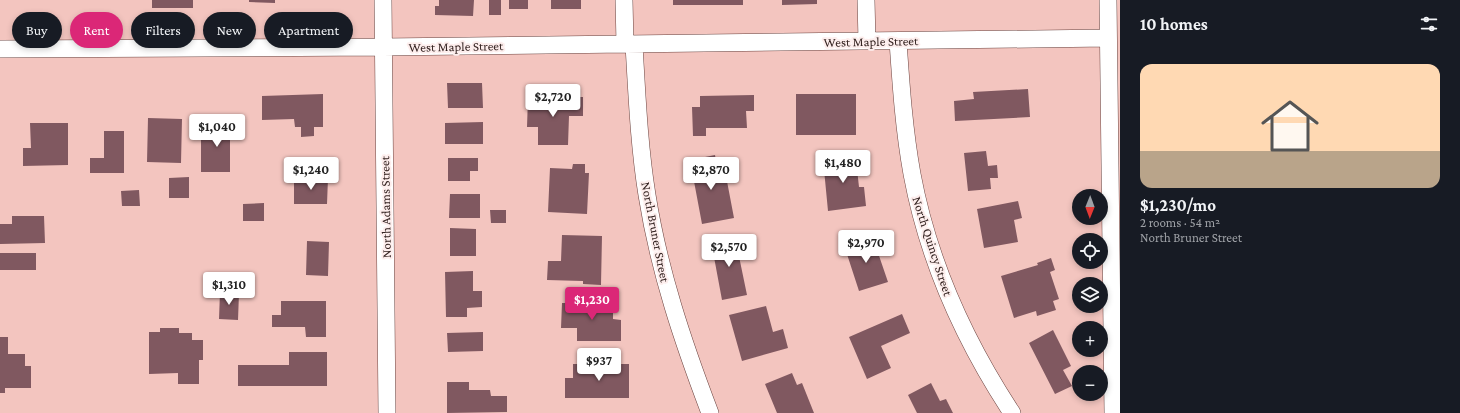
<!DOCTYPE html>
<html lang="en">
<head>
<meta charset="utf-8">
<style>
	body { margin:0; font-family:"Crimson Pro",serif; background:#242831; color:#f1f3f6; height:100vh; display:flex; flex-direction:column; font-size:15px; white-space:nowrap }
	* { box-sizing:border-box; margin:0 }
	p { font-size:13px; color:#9ea1a6 }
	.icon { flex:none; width:22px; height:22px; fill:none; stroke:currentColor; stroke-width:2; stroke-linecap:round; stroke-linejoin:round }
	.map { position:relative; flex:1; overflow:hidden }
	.details { display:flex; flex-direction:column; background:#171b24; width:340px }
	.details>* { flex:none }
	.banner { position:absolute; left:12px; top:12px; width:380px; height:36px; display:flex; gap:8px }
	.needle { width:26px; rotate:181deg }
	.controls { position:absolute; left:1072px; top:189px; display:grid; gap:8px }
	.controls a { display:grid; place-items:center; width:36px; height:36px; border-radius:50%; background:#171b24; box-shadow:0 2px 6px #0003; font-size:20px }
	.price { position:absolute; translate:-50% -34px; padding:0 9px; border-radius:4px; background:#fff; color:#222; font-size:13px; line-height:26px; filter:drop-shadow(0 1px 2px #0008) }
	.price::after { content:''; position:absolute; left:50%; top:24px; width:12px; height:9px; margin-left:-6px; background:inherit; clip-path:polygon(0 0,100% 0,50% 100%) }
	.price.active { background:#db2777; color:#fff }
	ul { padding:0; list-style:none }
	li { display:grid; align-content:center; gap:8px; height:212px; padding:0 20px }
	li+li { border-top:1px solid #363941 }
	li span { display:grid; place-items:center; height:124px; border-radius:12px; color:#555 }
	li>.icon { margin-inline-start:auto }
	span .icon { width:72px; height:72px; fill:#fffc; stroke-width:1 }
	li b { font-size:17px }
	h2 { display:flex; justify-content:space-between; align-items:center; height:48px; padding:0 20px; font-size:17px }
	.pill { padding:0 14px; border-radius:18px; background:#171b24; box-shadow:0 2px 6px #0003; font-size:14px; line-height:36px }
	.pill.active { background:#db2777; color:#fff }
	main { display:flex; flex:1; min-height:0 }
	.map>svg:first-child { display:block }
	.building { fill:#805860 }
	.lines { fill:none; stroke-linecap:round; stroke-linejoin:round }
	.minor-casing { stroke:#6a433f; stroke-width:18 }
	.minor { stroke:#fff; stroke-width:17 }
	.labels { text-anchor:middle; stroke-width:4; stroke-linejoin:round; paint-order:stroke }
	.street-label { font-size:13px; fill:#342321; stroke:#fdeeed }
</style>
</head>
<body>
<main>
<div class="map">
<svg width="1120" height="413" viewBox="0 0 1120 413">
	<rect width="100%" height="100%" fill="#f3c5bf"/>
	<path class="building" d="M152 0H193V8H152Z
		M249 0H275V3L249 2Z
		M439 0H474L473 16 435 15V6H439Z
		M489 0H501V15H489Z
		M509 0H528V9H509Z
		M551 0H581V9H551Z
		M673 0H743V5H673Z
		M782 0H817V4L782 5Z
		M447 83H482L483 108H448Z
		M1028 89 1030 117 955 121 954 101 974 99 973 92Z
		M323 94V127H314V136L301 137V127H295L294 119 262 120V96Z
		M796 94H856V135H796Z
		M754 95V111H746L747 128H706V136H693L692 107H700V96Z
		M528 97H583V116H569L568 145H538V127H527Z
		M220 115H230V172H201V131H220Z
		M148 118 182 119 181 163 147 162Z
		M483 122V144H445V123Z
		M30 123H68V165L23 166V148H31Z
		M104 131H124V173H90V158H104Z
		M986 151 988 166 997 165 998 178H990L991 189 968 191 964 153Z
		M715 155 719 177 726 176 734 218 702 224 690 160Z
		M846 156 847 161 856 160 859 187H864L866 206 828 211 823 159Z
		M448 158H478V171H470V181H448Z
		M573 164H585V173H589L587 214 548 212 550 168 572 169Z
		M189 177V198H169V178Z
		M294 178H328L327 204H294Z
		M139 190 140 206H122L121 191Z
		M450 194H480V218H449Z
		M1018 201 1022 218 1014 220 1018 242 984 248 977 209Z
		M264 203V221H243V204Z
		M490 210H506V223H491Z
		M12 216H44L45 243 0 244V224H12Z
		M450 228 476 229V256H450Z
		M562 235 602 236 601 285 583 284V281L547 280 548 261H561Z
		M735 237 747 295 722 300 711 241Z
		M867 237 870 246 875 244 888 282 859 291 844 245Z
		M307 241 329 242 328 276 306 275Z
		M0 253H36V270H0Z
		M1051 258 1055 270 1050 272 1059 299 1053 301 1056 310 1037 316 1036 311 1014 318 1001 276 1038 265 1037 263Z
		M473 271V291H482V307L467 308V317H446L445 272Z
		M220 292 239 293 238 320 219 319Z
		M281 301H326V337H306L305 327H272V315H281Z
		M562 303H613V319L621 320V341H577V328H561Z
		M766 306 773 332 783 329 788 348 742 361 729 315Z
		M902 314 910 333 881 346 891 368 867 379 849 337Z
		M160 328H179V333H192V340H203V360H199V384H178V373L149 374V332H160Z
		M1053 330 1071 366 1063 370 1072 386 1055 394 1029 343Z
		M483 332V351L448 352 447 333Z
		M0 337H8V354H25V366H31V388H5V393H0Z
		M289 352H327V386H238V365H289Z
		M573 364H629V398H565V378H573Z
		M792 373 797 385 802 383 814 413H777L765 384Z
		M447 382H469V390H490L491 396H507V412L447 413Z
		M931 383 940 401 946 399 953 413H917L908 395Z"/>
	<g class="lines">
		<g class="minor-casing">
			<path id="minor" d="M383 0 387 413
				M624 0 625 44
				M866 0 867 41
				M1108 0 1113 413
				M898 41C901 85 904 130 912 174 928 260 964 340 1012 413
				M634 45C637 95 639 145 647 195 659 271 683 342 710 413
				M0 49 383 47 1108 38"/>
		</g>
		<use href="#minor" class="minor"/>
	</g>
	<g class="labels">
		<g class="street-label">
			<text transform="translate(871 41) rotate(-1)" y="5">West Maple Street</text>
			<text transform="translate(456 46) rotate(-1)" y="5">West Maple Street</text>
			<text transform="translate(385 207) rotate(-91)" y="5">North Adams Street</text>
			<text transform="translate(656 232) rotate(79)" y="5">North Bruner Street</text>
			<text transform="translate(933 246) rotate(72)" y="5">North Quincy Street</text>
		</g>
	</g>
</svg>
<div class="controls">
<a><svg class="needle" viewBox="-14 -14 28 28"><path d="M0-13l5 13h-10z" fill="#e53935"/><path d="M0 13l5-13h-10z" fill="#9ea1a6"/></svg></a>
<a><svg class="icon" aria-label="locate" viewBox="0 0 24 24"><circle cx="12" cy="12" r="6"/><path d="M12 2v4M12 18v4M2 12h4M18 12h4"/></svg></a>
<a><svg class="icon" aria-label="layers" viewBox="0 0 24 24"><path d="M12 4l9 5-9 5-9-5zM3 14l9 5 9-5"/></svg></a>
<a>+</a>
<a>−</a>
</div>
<b class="price" style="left:553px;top:118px">$2,720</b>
<b class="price" style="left:217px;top:148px">$1,040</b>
<b class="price" style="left:843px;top:184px">$1,480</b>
<b class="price" style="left:311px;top:191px">$1,240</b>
<b class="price" style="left:711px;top:191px">$2,870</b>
<b class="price" style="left:866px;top:264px">$2,970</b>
<b class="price" style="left:729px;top:268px">$2,570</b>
<b class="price" style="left:229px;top:306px">$1,310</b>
<b class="price active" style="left:592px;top:321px">$1,230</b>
<b class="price" style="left:599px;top:382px">$937</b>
<div class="banner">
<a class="pill">Buy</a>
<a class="pill active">Rent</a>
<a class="pill">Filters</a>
<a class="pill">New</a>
<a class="pill">Apartment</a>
</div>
</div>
<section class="details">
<h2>10 homes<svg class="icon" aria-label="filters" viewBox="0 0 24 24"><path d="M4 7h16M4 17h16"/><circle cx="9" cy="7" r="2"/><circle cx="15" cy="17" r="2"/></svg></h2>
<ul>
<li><span style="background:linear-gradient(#ffd9b3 70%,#b9a48a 0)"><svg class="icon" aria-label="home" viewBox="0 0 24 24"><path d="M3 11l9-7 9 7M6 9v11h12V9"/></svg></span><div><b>$1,230/mo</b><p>2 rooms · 54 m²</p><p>North Bruner Street</p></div></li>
</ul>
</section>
</main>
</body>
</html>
